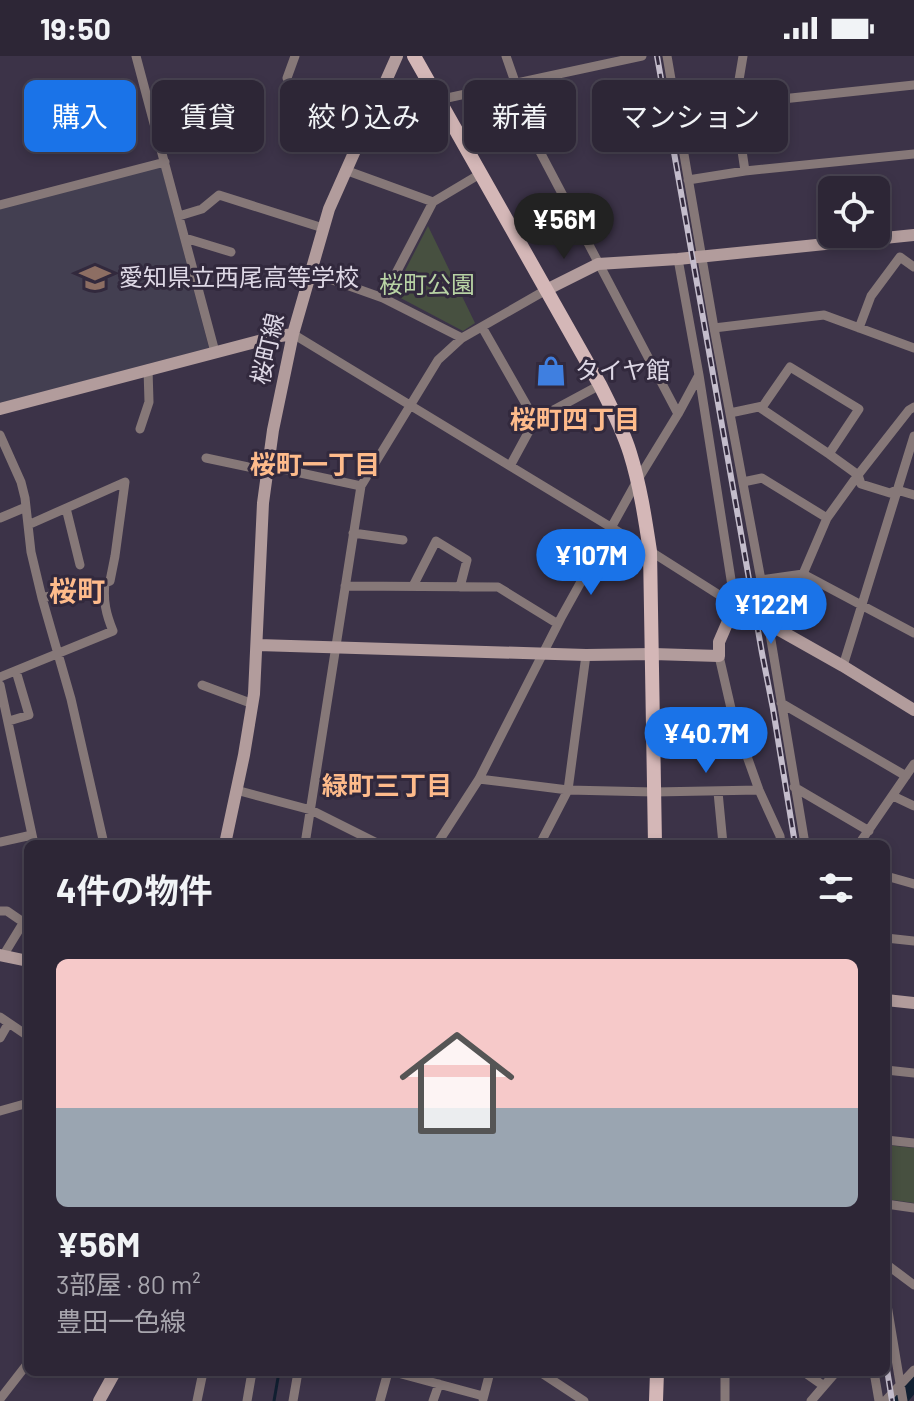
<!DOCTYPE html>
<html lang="ja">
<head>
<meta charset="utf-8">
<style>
	body { margin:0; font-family:Barlow,"Noto Sans JP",sans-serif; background:#393242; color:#f1f3f6; height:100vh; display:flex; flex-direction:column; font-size:30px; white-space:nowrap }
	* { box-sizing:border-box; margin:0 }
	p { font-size:26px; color:#a7a5ad }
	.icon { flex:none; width:44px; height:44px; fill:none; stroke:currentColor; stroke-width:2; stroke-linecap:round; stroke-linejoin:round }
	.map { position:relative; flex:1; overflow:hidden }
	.drawer { position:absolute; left:24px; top:784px; width:866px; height:536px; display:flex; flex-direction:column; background:#2d2636; border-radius:12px; box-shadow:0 4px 12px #0003,0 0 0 2px #484351 }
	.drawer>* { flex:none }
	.top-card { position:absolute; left:24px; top:24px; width:866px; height:72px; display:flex; gap:16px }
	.fabs { position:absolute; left:818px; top:120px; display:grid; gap:16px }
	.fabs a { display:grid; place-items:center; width:72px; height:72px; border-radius:12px; background:#2d2636; box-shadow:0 4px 12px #0003,0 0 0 2px #484351; font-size:40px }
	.price { position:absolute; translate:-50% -68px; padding:0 18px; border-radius:28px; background:#1a73e8; color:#fff; font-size:26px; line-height:52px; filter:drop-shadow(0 2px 4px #0008) }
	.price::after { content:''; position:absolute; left:50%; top:48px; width:24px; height:18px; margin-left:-12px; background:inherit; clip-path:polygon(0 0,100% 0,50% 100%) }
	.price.current { background:#222; color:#fff }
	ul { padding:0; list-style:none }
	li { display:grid; align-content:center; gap:16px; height:424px; padding:0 32px }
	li+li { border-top:2px solid #484351 }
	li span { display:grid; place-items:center; height:248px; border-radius:12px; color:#555 }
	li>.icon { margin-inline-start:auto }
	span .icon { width:144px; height:144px; fill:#fffc; stroke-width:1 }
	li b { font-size:34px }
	h2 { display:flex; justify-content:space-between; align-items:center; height:96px; padding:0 32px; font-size:34px }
	.pill { padding:0 28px; border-radius:12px; background:#2d2636; box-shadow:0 4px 12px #0003,0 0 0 2px #484351; font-size:28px; line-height:72px }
	.pill.current { background:#1a73e8; color:#fff }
	.status { display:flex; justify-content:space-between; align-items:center; height:56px; padding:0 40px; background:#2d2636; direction:ltr }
	.status svg { height:22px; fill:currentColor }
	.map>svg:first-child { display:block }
	.education { fill:#433f51 }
	.green { fill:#475040 }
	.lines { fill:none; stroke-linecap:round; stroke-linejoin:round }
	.stream { stroke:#111f31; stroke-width:3 }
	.river { stroke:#111f31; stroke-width:16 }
	.street { stroke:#867878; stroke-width:9 }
	.secondary { stroke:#b29c9c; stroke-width:12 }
	.primary { stroke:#d4b7b7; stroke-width:14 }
	.rail-casing { stroke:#c4bdcc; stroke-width:6 }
	.rail { stroke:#32293d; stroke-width:3; stroke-dasharray:9; stroke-linecap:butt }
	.labels { text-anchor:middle; stroke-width:6; stroke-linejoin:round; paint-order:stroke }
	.poi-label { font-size:24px; fill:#ded8e6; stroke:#32293d; text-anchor:start }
	.park-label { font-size:24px; fill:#b8d3a4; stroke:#32293d }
	.street-label { font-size:24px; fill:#ded8e6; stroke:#32293d }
	.neighbourhood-label { font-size:26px; font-weight:bold; fill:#febb8b; stroke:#32293d }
	.quarter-label { font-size:28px; font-weight:bold; fill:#febb8b; stroke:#32293d }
</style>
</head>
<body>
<div class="status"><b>19:50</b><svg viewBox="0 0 49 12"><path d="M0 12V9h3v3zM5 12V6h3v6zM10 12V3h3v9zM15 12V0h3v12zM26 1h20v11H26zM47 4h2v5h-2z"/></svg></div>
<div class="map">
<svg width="914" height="1345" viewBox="0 0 914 1345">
	<rect width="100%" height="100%" fill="#3c3348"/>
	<path class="education" d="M161 110 209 292 0 347V152Z"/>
	<path class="green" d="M428 170 475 267 463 275 393 238Z
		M886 1089 914 1092V1147L886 1143Z"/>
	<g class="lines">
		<path class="stream" d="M274 1345 279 1316"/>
		<path class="river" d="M898 1345 914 1326"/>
		<path class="street" d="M136 0 215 296
			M506 0 538 92 678 358
			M667 0 714 272 761 524 805 788
			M743 0 735 48 745 115
			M287 22 295 0
			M438 44 642 0
			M735 48 914 29
			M345 114 433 146
			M688 124 745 115 914 98
			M0 149 165 106
			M179 160 202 153 219 139 323 172
			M185 182 231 196
			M678 203 699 319 735 549
			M310 216 383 242 462 282
			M383 242 433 146 480 118
			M482 271 535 364
			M714 272 824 259 914 292
			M859 272 871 240 900 201 914 211
			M293 278 650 495 735 549
			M730 357 763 350 790 311 859 353 829 398 759 351
			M140 373 149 346 148 313
			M0 379 21 426 25 442 31 496 42 542 71 643 104 788
			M829 398 858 419 861 428 890 437 897 434 914 439
			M206 402 267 415
			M268 410 361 430
			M510 410 535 364 600 329
			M743 426 762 422 827 462
			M66 452 80 509
			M0 462 26 451
			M353 477 403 484
			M803 518 827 462 858 419 909 354 914 351
			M761 524 803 518 914 577
			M345 530 498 531 558 568
			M413 530 436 485 467 504 460 531
			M42 542 105 527
			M719 600 733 661 759 734 780 780 781 788
			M843 610 914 380
			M0 621 113 575C106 558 103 545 105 527L110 525 115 500 125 426 28 469
			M0 629 34 788
			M202 629 253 648
			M781 647 906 720
			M9 665 29 659 16 615
			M479 723 568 734 654 736 759 734
			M794 731 869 775
			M236 734 311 754 379 788
			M718 736 723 788
			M893 740 914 750
			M0 786 32 779
			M305 788 361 430 438 304 462 282 546 234
			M437 788 479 723 562 560 637 425 678 358 699 319
			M540 788 568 734 586 599
			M859 788 914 708
			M886 820 914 828
			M0 855H7L23 866
			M886 882 914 885
			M3 900 28 859
			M0 961 28 980
			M0 982 8 968
			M886 1014 914 1017
			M0 1055 28 1047
			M886 1084 914 1087
			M886 1148 914 1152
			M886 1208 914 1229
			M886 1243 903 1345
			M394 1316 483 1340
			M540 1316 584 1345
			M804 1316 824 1330
			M874 1316 879 1345
			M0 1343 28 1307
			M483 1343 490 1316
			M197 1345 203 1316
			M247 1345 252 1316
			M293 1345 298 1316
			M380 1345 388 1316
			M433 1345 439 1328
			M725 1345V1316
			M811 1345 836 1316
			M885 1345 914 1314"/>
		<path class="secondary" d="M546 234 598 208 678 203 914 179
			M0 353 274 281 293 278
			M258 589 586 599 653 598 719 600V586L735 549 843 610 914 654
			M225 788 244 699 254 638 263 447 273 374 293 278 329 153 397 0
			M0 899 28 905
			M886 944 914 947
			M99 1345 115 1316"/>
		<path class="primary" d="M414 0 600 329C611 351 623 374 630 397 640 429 645 462 650 495L655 788
			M656 1345 657 1316"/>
		<g class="rail-casing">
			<path id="rail" d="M657 0 762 597 773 653 795 788
				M886 1307 892 1345"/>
		</g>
		<use href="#rail" class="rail"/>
	</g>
	<defs>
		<g id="school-bare" transform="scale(2.4)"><path d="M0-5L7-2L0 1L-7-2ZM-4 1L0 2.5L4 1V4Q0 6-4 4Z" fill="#8d6e63" stroke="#32293d" stroke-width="2.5" paint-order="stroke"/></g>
		<g id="shop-bare" transform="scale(2.4)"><path d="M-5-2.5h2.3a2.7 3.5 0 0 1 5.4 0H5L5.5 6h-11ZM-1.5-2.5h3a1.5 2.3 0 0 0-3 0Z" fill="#3f7fe0" stroke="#32293d" stroke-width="2.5" paint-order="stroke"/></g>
	</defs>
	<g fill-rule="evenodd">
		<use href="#school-bare" x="95" y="222"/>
		<use href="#shop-bare" x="551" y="315"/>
	</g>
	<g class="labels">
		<g class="poi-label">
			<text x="119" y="230">愛知県立西尾高等学校</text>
			<text x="575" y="323">タイヤ館</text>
		</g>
		<g class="park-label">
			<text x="427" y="237">桜町公園</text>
		</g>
		<g class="street-label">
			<text transform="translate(268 293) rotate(-77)" y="8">桜町線</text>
		</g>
		<g class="neighbourhood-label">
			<text x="575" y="373">桜町四丁目</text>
			<text x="315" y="418">桜町一丁目</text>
			<text x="387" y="739">緑町三丁目</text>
		</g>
		<g class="quarter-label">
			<text x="77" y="545">桜町</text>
		</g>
	</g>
</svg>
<div class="fabs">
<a><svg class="icon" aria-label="locate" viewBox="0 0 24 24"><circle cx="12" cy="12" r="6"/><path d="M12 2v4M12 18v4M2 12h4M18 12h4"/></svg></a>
</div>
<b class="price current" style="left:564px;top:205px">¥56M</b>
<b class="price" style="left:591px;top:541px">¥107M</b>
<b class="price" style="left:771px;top:590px">¥122M</b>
<b class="price" style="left:706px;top:719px">¥40.7M</b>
<div class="top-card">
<a class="pill current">購入</a>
<a class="pill">賃貸</a>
<a class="pill">絞り込み</a>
<a class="pill">新着</a>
<a class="pill">マンション</a>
</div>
<section class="drawer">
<h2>4件の物件<svg class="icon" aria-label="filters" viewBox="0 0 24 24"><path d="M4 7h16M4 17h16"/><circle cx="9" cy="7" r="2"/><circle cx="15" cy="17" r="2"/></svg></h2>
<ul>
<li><span style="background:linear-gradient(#f6c9c9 60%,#9aa5b1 0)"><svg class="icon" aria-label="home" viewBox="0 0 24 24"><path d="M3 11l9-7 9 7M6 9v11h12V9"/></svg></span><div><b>¥56M</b><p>3部屋 · 80 m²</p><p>豊田一色線</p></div></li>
</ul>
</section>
</div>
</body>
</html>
